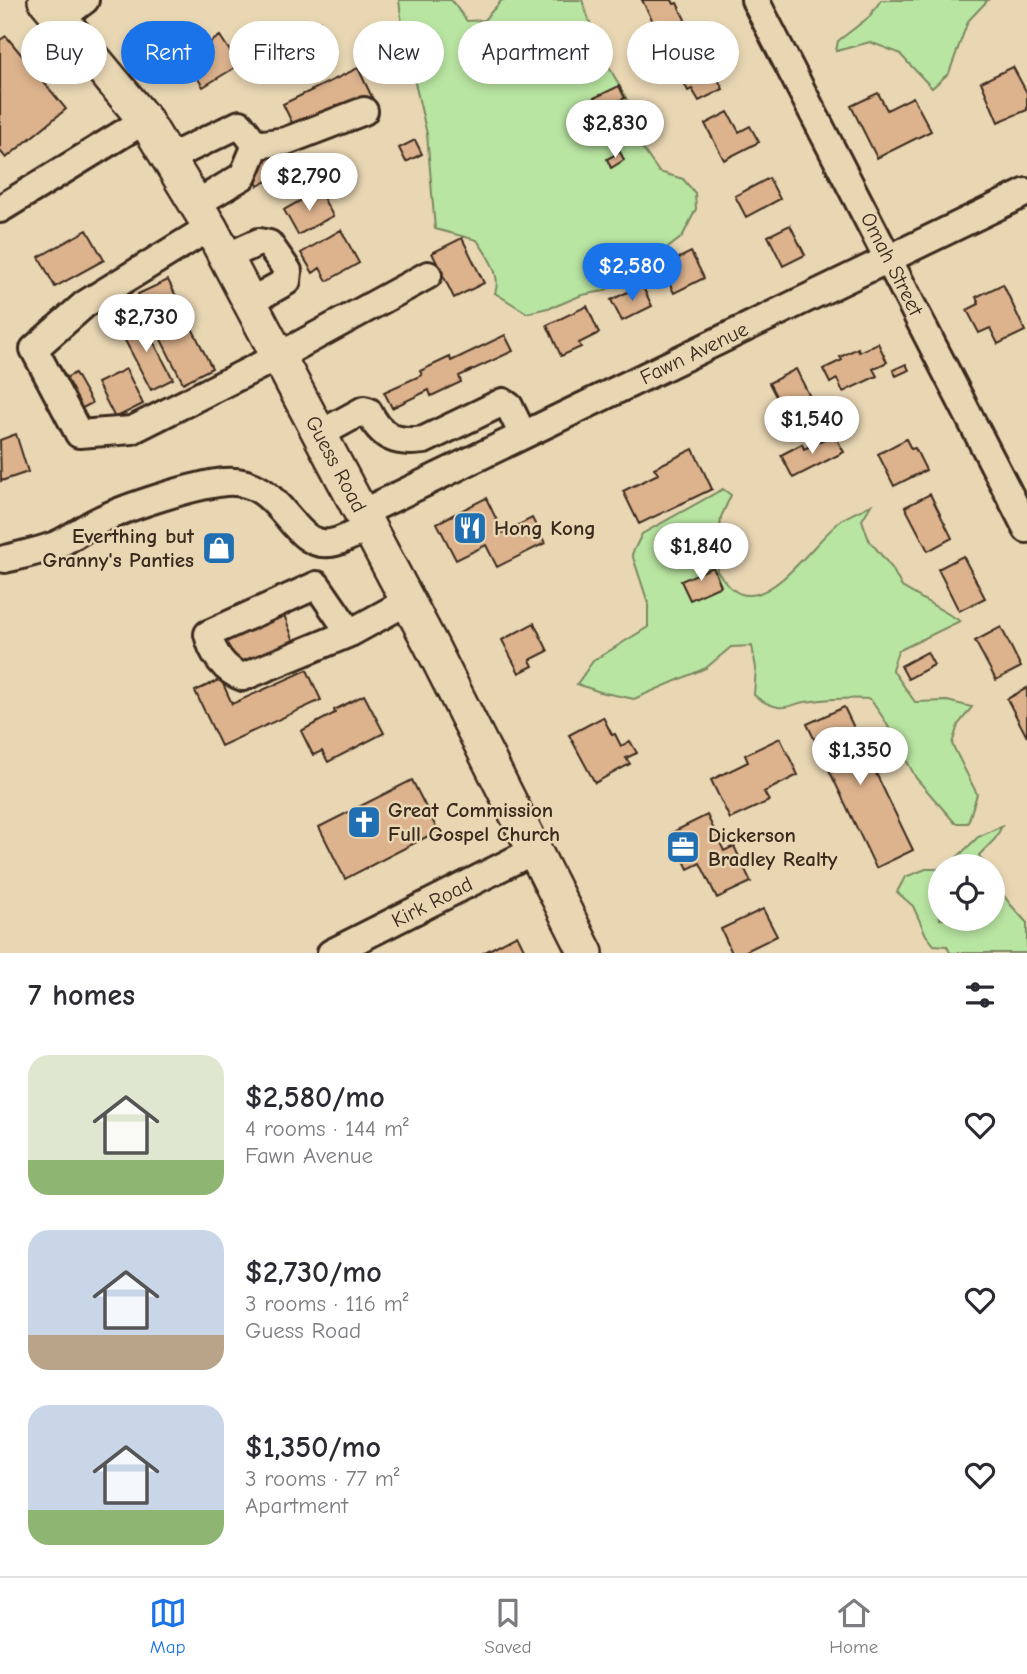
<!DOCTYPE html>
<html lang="en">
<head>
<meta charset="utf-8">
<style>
	body { margin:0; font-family:"Comic Neue",sans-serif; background:#f2f2f3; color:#2b2b33; height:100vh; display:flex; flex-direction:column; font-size:26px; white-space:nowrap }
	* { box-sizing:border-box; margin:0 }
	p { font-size:23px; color:#7c7c81 }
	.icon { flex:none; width:38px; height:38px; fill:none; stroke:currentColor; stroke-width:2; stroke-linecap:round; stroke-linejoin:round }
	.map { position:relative; height:953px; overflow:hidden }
	.side { display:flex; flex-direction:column; background:#fff; flex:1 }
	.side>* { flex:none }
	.guide { position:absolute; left:21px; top:21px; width:985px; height:63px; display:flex; gap:14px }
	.controls { position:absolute; left:928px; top:854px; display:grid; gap:14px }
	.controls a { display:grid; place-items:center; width:77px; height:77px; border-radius:50%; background:#fff; box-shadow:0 4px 10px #0003; font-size:35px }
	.price { position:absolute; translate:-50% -60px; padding:0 16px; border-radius:24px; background:#fff; color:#222; font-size:23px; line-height:46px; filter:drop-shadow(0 2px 4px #0008) }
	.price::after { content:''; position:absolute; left:50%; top:42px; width:21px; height:16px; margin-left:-10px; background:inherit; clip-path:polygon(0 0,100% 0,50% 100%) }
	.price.on { background:#1a73e8; color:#fff }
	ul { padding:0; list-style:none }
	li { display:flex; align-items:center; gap:21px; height:175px; padding:0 28px }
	li span { display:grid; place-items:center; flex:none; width:196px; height:140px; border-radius:21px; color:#555 }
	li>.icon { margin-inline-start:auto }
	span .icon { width:84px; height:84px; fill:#fffc; stroke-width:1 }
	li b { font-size:30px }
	h2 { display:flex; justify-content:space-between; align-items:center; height:84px; padding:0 28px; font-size:30px }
	.tag { padding:0 24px; border-radius:32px; background:#fff; box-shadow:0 4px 10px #0003; font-size:24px; line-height:63px }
	.tag.on { background:#1a73e8; color:#fff }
	.tabs { display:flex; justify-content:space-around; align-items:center; height:98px; border-top:2px solid #e1e1e2; background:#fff; font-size:19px; color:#7c7c81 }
	.tabs a { display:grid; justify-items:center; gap:4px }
	.tabs .on { color:#1a73e8 }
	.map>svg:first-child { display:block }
	.green { fill:#b9e5a2; stroke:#7a8860; stroke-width:2 }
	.building { fill:#ddb38e; stroke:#3b2a1e; stroke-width:2 }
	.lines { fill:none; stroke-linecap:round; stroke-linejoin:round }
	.minor-casing { stroke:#3b2a1e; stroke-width:32 }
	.major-casing { stroke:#3b2a1e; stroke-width:38 }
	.minor { stroke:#e9d7b4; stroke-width:26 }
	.major { stroke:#e9d7b4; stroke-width:33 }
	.labels { text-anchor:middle; stroke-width:5; stroke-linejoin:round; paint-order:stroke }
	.street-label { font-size:21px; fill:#3b2a1e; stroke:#e9d7b4 }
	.poi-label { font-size:21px; font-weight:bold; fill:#3b2a1e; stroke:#e9d7b4; text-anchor:start }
</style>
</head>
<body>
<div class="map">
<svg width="1027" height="953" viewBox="0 0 1027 953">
	<rect width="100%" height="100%" fill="#e9d7b4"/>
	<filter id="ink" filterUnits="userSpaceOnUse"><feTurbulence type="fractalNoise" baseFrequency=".0143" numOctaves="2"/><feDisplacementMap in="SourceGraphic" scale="14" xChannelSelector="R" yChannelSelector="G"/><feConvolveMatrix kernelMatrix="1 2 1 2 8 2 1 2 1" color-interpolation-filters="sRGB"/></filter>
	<g filter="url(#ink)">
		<path class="green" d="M399 0H451L467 21 484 20 502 0H582L599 48 633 111 638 142 659 172 683 179 695 193 696 209 682 237 660 254 647 273 627 275 604 291 582 295 556 306 527 313 495 293C502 275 487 255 477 240L435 229 427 134 403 32Z
			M881 0H988L968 21 949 73 932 88 899 53 870 42 836 51 838 41 869 17Z
			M723 489 731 495 721 517 717 571C726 583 734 596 751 595 782 593 818 537 842 520 850 514 862 510 871 505L862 520 869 540 892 568 902 587 960 621 898 651 892 669 915 702 947 701 972 707 958 725 952 744 977 794 968 823H955L916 778 884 719 870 699C848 698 826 699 805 702 796 703 787 709 778 707 768 705 762 702 754 695L756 668 752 646 731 647 706 668 634 699 600 692 577 684 593 661 648 627V603L632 554 642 534Z
			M1002 826 995 839 979 855 985 866H948L978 837Z
			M926 869H940V919H992V879L1010 904 1027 923V953H950L947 946 934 945 926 935 913 906 897 892 905 877Z"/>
		<path class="building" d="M642 0H672L674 4 677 3 691 32 665 45Z
			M320 21 331 42 321 48 309 27Z
			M6 36 66 109 6 158 0 151V40Z
			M220 36 239 65 203 87 179 48 196 38 202 48Z
			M697 39 723 89 699 101 692 89 688 91 669 53Z
			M474 43 482 56 474 61 466 47Z
			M432 46 437 57 430 60 425 50Z
			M1013 67 1027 93V110L998 122 981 82Z
			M358 68 372 97 297 133 283 104Z
			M619 86 625 98 600 111 594 98Z
			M878 93 887 110 913 97 931 131 877 158 851 106Z
			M728 112 739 132 750 126 759 142 724 160 705 124Z
			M415 140 422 154 406 162 399 148Z
			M285 149 300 177 273 191 267 181 258 186 248 168Z
			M620 152 624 160 611 168 607 159Z
			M769 178 780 199 746 217 735 196Z
			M319 190 333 216 298 235 284 210Z
			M790 225 805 255 783 266 768 236Z
			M87 230 104 260 55 287 39 257Z
			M341 230 359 263 327 281 320 268 313 273 301 253Z
			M462 238 484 283 454 298 432 253Z
			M691 252 704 278 674 293 661 267Z
			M168 280 212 368 183 383 138 294Z
			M1003 284 1025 331 998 344 990 328 979 333 967 310 979 304 976 297Z
			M642 285 652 306 622 321 611 300Z
			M587 306 599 333 579 343 581 347 561 356 547 325Z
			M141 318 173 379 151 390 119 329Z
			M505 335 513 351 459 376 461 382 431 396 429 390 392 408 384 392 422 375 420 371 450 357 451 361Z
			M878 343 887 362 873 369 877 376 843 392 837 379 830 383 823 369 842 360 840 357 858 348 859 352Z
			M906 364 909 370 896 376 893 370Z
			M126 369 143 404 115 418 97 383Z
			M796 369 816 409 797 419 801 427 794 431 769 383Z
			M75 373 92 403 75 412 58 382Z
			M16 434 28 472 1 481 0 440Z
			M834 434 844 452 793 478 781 455 802 444 804 449Z
			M906 439 911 449 915 448 926 470 894 486 878 454Z
			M693 449 712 489 639 524 623 491 658 474 654 468Z
			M930 494 952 538 928 551 905 507Z
			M486 498 503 533 532 518 545 543 497 567 486 545 456 560 437 523Z
			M963 556 985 598 959 611 938 569Z
			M713 567 721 586 690 600 681 581Z
			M283 612 295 644 234 668 221 636Z
			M534 623 548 651 530 660 533 666 519 673 502 640Z
			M1001 627 1021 667 996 680 975 641Z
			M927 652 934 665 908 679 901 666Z
			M307 670 321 700 221 746 195 691 221 679 232 704Z
			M1027 688V737L1007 699Z
			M364 695 384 733 328 762 322 751 313 755 301 731 335 713 334 710Z
			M844 707 913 850 876 868 807 724Z
			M603 717 612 735 615 734 621 746 630 741 637 753 626 758 630 764 595 783 569 735Z
			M780 738 798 775 764 792 769 801 730 819 711 780 748 762 745 755Z
			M412 780 438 831 345 879 319 827Z
			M707 815 724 851 734 846 751 882 717 898 700 863 688 869 671 833Z
			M763 909 777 936 742 953H732L721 929Z
			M517 935 526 953H483Z"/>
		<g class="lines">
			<g class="minor-casing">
				<path id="minor" d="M755 0 1027 529
					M61 18 85 0
					M169 158 240 124 256 145 286 141 364 111
					M196 204 243 176 256 145
					M0 209 145 120
					M210 227 85 304 34 349 79 434 132 430 279 356 428 275
					M226 257 259 242 269 244 288 271 287 281 250 302
					M320 434 364 410 368 411C381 437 395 444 424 440L503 402 509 406 523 435
					M362 513 1027 192
					M5 559C22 555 40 551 56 545 72 538 83 528 98 521 126 507 194 485 225 482 283 477 290 549 330 543 342 542 357 532 369 527
					M350 633 317 585 208 634C212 653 225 671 243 677L350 633 408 601
					M331 953 533 851"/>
			</g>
			<g class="major-casing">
				<path id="major" d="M45 0 145 120 210 227 430 643 586 953"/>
			</g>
			<use href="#minor" class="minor"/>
			<use href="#major" class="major"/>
		</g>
	</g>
	<defs>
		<g id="restaurant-square" transform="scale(1.75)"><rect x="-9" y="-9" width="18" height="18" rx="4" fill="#1f6fb2" stroke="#e9d7b4"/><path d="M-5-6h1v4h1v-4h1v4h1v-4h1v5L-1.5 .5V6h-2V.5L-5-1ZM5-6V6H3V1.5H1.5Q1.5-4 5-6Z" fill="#fff"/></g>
		<g id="shop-square" transform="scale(1.75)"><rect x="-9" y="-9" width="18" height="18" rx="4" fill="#1f6fb2" stroke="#e9d7b4"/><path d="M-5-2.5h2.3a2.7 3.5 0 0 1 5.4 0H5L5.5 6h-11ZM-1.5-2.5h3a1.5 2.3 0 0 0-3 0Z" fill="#fff"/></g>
		<g id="church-square" transform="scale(1.75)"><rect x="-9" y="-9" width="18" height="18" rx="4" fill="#1f6fb2" stroke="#e9d7b4"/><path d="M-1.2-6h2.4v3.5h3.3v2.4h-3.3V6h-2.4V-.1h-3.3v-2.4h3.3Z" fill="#fff"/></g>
		<g id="office-square" transform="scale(1.75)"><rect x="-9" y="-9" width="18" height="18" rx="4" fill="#1f6fb2" stroke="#e9d7b4"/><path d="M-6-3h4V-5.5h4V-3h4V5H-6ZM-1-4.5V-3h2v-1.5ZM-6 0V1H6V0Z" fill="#fff"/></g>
	</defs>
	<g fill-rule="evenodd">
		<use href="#restaurant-square" x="470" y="528"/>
		<use href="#shop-square" x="219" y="548"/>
		<use href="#church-square" x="364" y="822"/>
		<use href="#office-square" x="683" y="847"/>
	</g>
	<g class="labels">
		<g class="street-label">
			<text transform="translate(892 264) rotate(63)" y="7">Omah Street</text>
			<text transform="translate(694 353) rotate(-26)" y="7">Fawn Avenue</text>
			<text transform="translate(336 464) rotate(62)" y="7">Guess Road</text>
			<text transform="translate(432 902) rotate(-27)" y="7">Kirk Road</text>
		</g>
		<g class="poi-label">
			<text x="494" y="535">Hong Kong</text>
			<text x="194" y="543" text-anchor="end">Everthing but<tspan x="194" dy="24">Granny's Panties</tspan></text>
			<text x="388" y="817">Great Commission<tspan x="388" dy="24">Full Gospel Church</tspan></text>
			<text x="708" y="842">Dickerson<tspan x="708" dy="24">Bradley Realty</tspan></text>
		</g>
	</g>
</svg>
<div class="controls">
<a><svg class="icon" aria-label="locate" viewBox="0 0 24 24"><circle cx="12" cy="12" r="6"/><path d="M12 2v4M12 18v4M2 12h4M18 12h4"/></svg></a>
</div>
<b class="price" style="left:615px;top:160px">$2,830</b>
<b class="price" style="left:309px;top:213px">$2,790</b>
<b class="price on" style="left:632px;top:303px">$2,580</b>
<b class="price" style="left:146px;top:354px">$2,730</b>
<b class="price" style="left:812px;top:456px">$1,540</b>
<b class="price" style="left:701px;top:583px">$1,840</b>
<b class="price" style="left:860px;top:787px">$1,350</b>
<div class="guide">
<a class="tag">Buy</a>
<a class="tag on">Rent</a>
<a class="tag">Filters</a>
<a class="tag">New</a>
<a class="tag">Apartment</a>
<a class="tag">House</a>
</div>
</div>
<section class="side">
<h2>7 homes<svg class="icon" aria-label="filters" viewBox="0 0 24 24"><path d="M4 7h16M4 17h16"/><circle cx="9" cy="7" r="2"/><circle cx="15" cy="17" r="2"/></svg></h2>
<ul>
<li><span style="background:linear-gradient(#dfe7d0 75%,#8fb573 0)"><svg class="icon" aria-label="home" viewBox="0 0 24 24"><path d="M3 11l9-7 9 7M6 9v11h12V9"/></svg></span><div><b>$2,580/mo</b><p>4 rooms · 144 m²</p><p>Fawn Avenue</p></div><svg class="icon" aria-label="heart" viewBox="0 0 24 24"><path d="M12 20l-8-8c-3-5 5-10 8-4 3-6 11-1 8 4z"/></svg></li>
<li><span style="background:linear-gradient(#c9d6e8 75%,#b9a48a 0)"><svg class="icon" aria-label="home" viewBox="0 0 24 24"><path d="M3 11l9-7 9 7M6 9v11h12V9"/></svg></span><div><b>$2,730/mo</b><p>3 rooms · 116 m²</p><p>Guess Road</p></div><svg class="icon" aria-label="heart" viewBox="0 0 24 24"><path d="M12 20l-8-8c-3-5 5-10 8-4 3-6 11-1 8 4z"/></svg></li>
<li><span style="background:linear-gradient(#c9d6e8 75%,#8fb573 0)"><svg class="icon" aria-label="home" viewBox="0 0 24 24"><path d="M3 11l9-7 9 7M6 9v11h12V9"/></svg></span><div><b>$1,350/mo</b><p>3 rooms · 77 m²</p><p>Apartment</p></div><svg class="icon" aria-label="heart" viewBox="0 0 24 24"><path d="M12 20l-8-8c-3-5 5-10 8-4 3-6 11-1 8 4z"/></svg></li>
</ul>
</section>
<nav class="tabs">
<a class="on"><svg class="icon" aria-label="map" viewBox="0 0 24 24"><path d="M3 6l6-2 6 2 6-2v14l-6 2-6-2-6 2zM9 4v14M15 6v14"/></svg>Map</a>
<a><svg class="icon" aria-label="saved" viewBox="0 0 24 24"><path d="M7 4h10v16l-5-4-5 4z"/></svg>Saved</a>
<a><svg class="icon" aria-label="home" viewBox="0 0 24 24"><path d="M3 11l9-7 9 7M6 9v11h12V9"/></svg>Home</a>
</nav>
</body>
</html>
